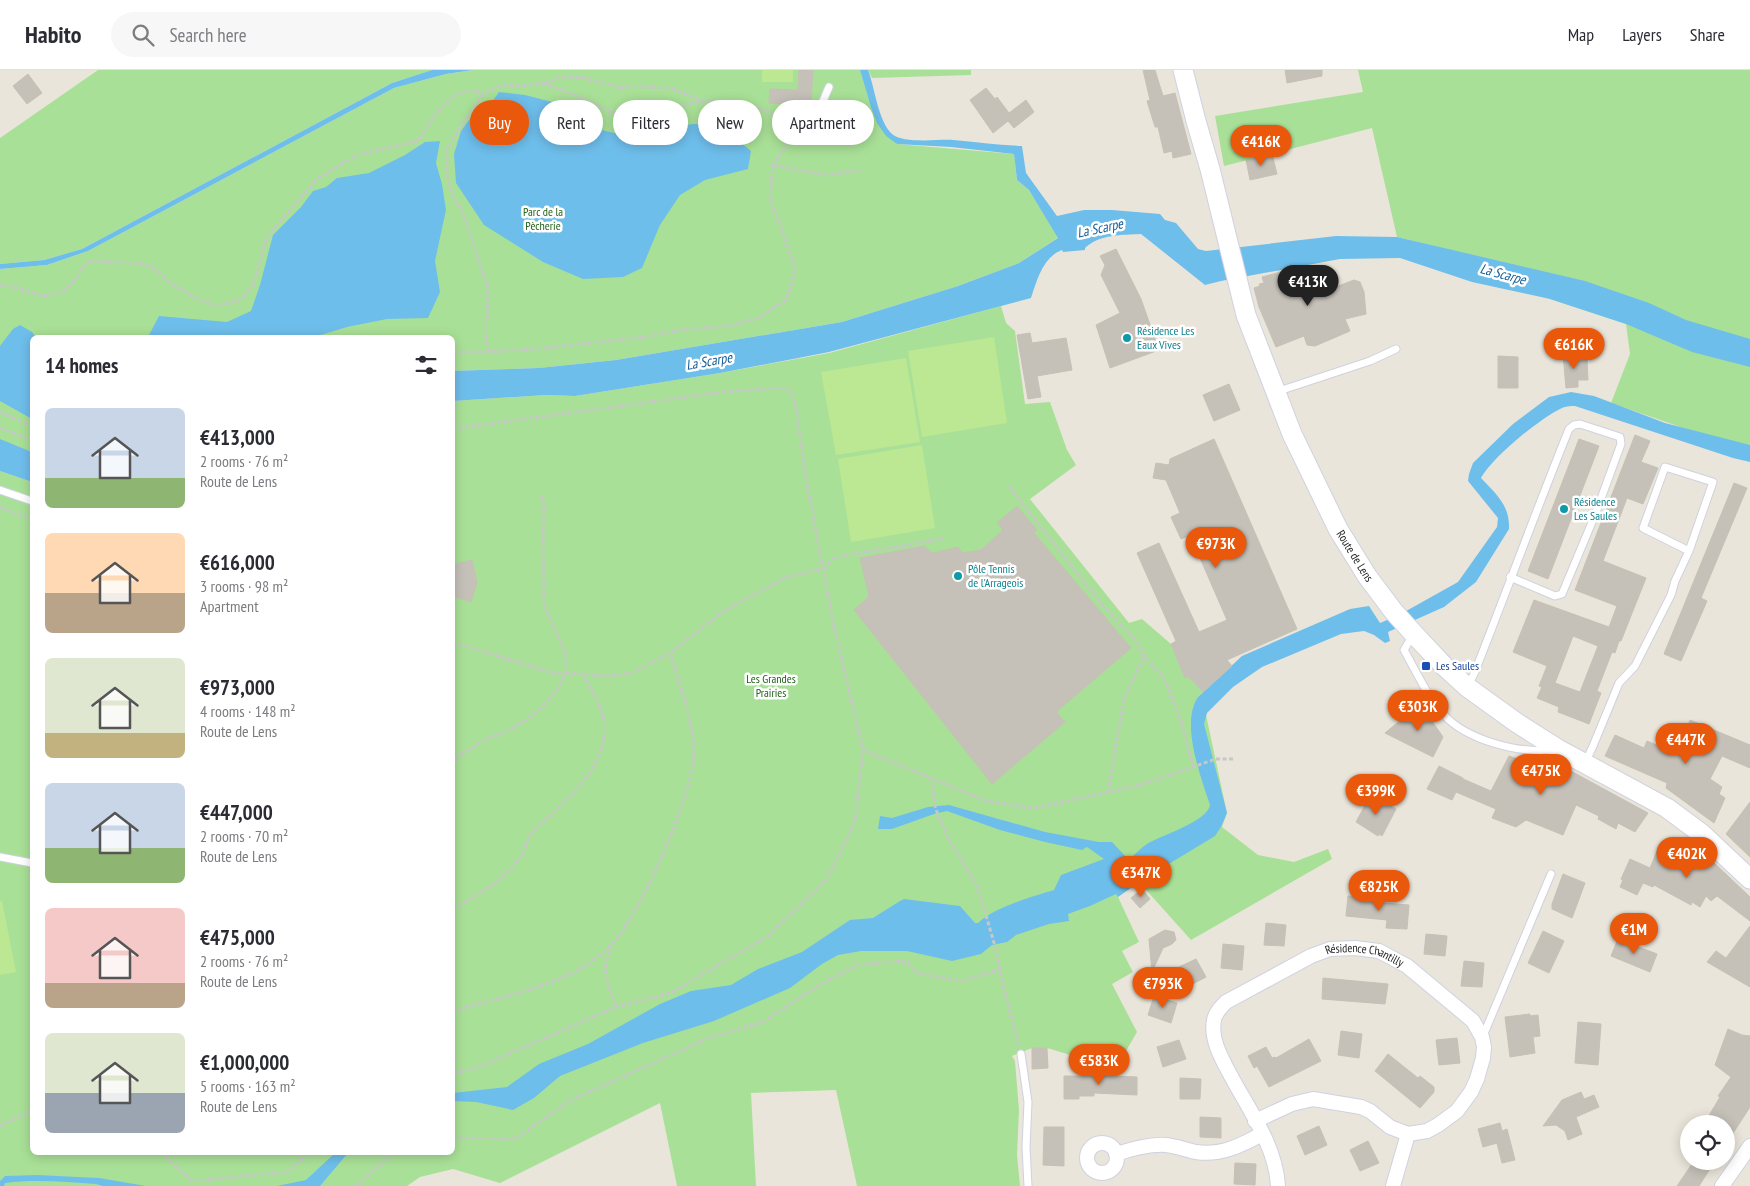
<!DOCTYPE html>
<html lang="en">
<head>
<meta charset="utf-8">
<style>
	body { margin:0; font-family:"PT Sans Narrow",sans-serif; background:#f7f7f7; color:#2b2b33; height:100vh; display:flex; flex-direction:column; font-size:19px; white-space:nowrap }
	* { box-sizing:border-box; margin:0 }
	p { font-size:16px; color:#7c7c81 }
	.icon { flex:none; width:28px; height:28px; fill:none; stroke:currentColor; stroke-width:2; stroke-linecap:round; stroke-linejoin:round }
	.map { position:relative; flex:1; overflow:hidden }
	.sheet { position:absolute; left:30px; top:265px; width:425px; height:820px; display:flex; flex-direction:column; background:#fff; border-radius:8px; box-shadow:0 2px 12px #0003 }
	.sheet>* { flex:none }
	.hud { position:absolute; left:470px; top:30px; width:475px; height:45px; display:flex; gap:10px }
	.buttons { position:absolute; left:1680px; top:1045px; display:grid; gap:10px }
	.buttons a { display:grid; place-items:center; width:55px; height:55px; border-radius:50%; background:#fff; box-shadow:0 2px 12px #0003; font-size:25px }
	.price { position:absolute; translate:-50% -42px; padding:0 11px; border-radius:18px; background:#ea580c; color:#fff; font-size:16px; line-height:32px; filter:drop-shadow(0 1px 2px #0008) }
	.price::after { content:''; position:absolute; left:50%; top:30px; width:15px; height:11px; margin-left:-8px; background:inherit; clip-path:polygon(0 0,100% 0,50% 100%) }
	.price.active { background:#222; color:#fff }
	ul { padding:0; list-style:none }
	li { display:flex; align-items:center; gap:15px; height:125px; padding:0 15px }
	li span { display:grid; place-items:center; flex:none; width:140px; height:100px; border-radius:8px; color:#555 }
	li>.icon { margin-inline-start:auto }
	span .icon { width:60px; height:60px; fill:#fffc; stroke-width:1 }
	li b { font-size:21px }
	h2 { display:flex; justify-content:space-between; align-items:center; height:60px; padding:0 15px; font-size:21px }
	.chip { padding:0 18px; border-radius:22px; background:#fff; box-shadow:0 2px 12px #0003; font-size:18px; line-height:45px }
	.chip.active { background:#ea580c; color:#fff }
	header { display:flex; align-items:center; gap:30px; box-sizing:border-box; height:70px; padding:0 25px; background:#fff; border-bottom:1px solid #e1e1e2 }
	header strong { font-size:24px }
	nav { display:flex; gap:28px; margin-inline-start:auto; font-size:18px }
	.search { width:350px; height:45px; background:#f7f7f7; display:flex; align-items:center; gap:12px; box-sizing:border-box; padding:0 18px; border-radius:28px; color:#7c7c81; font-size:19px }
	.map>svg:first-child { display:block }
	.green { fill:#a9e097 }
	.pitch { fill:#bce793 }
	.water { fill:#6ebeeb }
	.building { fill:#c5c1b9; stroke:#c5c1b4; fill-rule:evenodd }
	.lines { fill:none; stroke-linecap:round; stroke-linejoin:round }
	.service-casing { stroke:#cfd1e1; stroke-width:9 }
	.minor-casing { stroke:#cfd1e1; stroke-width:16 }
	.secondary-casing { stroke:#cfd1e1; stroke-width:21 }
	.path { stroke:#c7c7c7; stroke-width:3; stroke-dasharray:4 2.5; stroke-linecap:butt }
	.service { stroke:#fff; stroke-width:7 }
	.minor { stroke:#fff; stroke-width:14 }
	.secondary { stroke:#fff; stroke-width:19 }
	.culture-dot { fill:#0f9aa8; stroke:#fff; stroke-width:2 }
	.transit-dot { fill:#1a4fb4; stroke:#fff; stroke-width:2 }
	.labels { text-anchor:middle; stroke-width:5; stroke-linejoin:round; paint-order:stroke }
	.park-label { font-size:12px; fill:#23621b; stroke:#fff }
	.culture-label { font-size:12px; fill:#0d838f; stroke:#fff; text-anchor:start }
	.street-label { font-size:12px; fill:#282828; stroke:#fff }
	.transit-label { font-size:12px; fill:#164399; stroke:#fff; text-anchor:start }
	.water-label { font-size:14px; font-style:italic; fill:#105a94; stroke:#fff }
</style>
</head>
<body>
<header>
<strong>Habito</strong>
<div class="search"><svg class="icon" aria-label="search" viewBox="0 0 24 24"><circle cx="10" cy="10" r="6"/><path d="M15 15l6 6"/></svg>Search here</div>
<nav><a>Map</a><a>Layers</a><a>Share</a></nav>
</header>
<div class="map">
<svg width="1750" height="1116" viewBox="0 0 1750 1116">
	<rect width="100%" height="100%" fill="#eae5da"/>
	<path class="green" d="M98 0H432L392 13 82 179 44 190 0 194V68Z
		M473 0H860C870 28 872 55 897 74L1014 84 1017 110 1029 120 1059 167 1019 193 958 216 842 252 616 290 539 298 453 301 452 268H32V382L0 370V199L47 195 88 181 394 18 446 4Z
		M868 0H971V5L872 8Z
		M1358 0H1750V381L1611 333 1630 284 1626 254 1550 229 1487 202 1434 176 1397 167 1372 58 1224 96 1215 46 1363 22Z
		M1001 236 1006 253 1015 261 1025 334 1050 332 1067 380 1076 395 1030 429 1129 553 1142 549 1171 574 1185 608 1189 607 1203 622 1198 627 1203 631 1227 743 1222 757 1258 785 1294 792 1328 779 1332 789 1191 870 1139 812 1118 827 1139 872 1122 881 1133 902 1112 914 1137 962 1126 981 1104 995 1047 978H1032L1012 986 1015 991 1019 1040 1017 1085 1020 1116H857L836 1020 751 1023 756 1116H677L660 1033 500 1113 453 1099 420 1107 407 1116H0V401L32 412V1082H452L453 331 546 325 575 326 720 303 829 283Z"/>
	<path class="pitch" d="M762 0H793V12H762Z
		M994 267 1007 353 922 367 908 281Z
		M906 288 920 372 836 385 821 302Z
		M922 375 935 458 851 472 838 389Z
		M0 831H2L16 902 0 905Z"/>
	<path class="water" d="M432 0H473L446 4 394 18 88 181 47 195 0 199V194L44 190 82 179 392 13Z
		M860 0H868C875 18 878 51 892 64 903 74 938 69 953 70 976 72 998 75 1022 76L1026 103 1057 146 1084 140H1112L1160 144 1165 150 1176 153 1198 179 1206 181 1336 166 1397 167 1585 211 1649 233 1686 250 1750 269V297L1692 282 1626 254 1550 229 1472 212 1400 188 1340 189 1221 211 1205 215 1141 164C1122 165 1100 164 1085 178V180L1063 182 1062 180C1043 187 1037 210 1031 228L829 282 720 303 575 326 546 325 453 331 452 301 539 298 616 290 842 252 958 216 1019 193 1058 168 1029 120 1017 110 1014 84 951 77 897 74 886 66 877 53 871 37Z
		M499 22 525 25 552 32 585 56 614 63 641 62 693 54 721 56 751 81 748 99 705 110 680 125 660 155 642 198 623 207 583 209 543 192 484 155 456 113 454 84 461 61 472 46 489 36Z
		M440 71 436 93 442 114 446 140 435 191 440 222 428 248 387 249 347 257 314 267H148L159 246 227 252 251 241 260 215 273 165 301 137 313 121 326 117 337 108 369 103 405 85 425 72Z
		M20 255 32 262 36 267 32 268V349L0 331V276L13 259Z
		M1571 322 1594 326 1665 353 1750 375V392L1733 388 1575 336C1570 336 1565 336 1560 339 1538 350 1493 387 1481 408 1496 424 1510 435 1509 459L1476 512 1444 537 1388 562 1390 571 1385 573 1374 565 1364 561 1341 564 1262 597 1233 617 1207 643 1204 654 1227 743 1221 757 1215 766 1139 812 1118 827 1116 824 1090 836 1068 844 1069 851 1049 854 1016 865 1007 872 992 875 981 884 952 891 907 881H861L838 885 822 894 790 918 714 951 643 973 560 1006 534 1028 513 1040 476 1032 453 1031V1023L507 1017 539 994 588 974 660 934 691 921 731 915 758 899 802 882 850 850 873 848 900 831 904 829 960 836 975 853H978C995 837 1031 827 1054 820L1061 805 1104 789 1087 777 1082 780 1045 772 1000 760 947 741 934 744 892 759H878L880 746 892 748 928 737 949 735 1045 762 1099 772H1112L1129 790C1135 784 1141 778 1147 774 1161 765 1207 752 1210 735 1201 707 1180 654 1198 627L1242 586 1350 539 1369 536 1380 553 1399 545 1458 512 1497 457 1498 448 1468 411 1469 404 1473 393 1513 354 1549 327Z
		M0 369 32 382V412L0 401Z
		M335 1083H348L320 1116H277L306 1110Z
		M37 1105 99 1108 146 1116H103L96 1114C66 1112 35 1109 5 1113L4 1116H0V1111L5 1106Z"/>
	<path class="building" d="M799 0H813L811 34 769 33 770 19 798 20Z
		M1143 0H1155L1163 26 1175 23 1191 84 1173 88 1172 81 1164 83 1158 57H1155L1147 31 1150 30Z
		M1285 0H1322V6L1287 13Z
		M28 4 42 23 27 34 13 16Z
		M986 18 995 29 997 27 1009 43 1026 30 1034 42 1014 58 1008 51 993 63 970 30Z
		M1272 84 1277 104 1250 110 1246 90Z
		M1116 179 1141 229 1159 280 1110 298 1096 255 1120 243 1101 205 1105 195 1100 186Z
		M1293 199 1298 214 1326 202 1333 218 1354 210 1360 212 1364 222 1366 244 1345 249 1350 261 1315 276 1307 275 1304 266 1276 277 1259 237 1254 218 1260 216 1259 214 1264 213 1262 207Z
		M1030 263 1032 273 1066 268 1072 300 1037 306 1041 327 1028 329 1017 265Z
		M1576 283 1577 291 1587 290 1588 310H1578V317L1566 318 1563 284Z
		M1498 286 1518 287V318H1498Z
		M1229 314 1240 340 1214 351 1203 325Z
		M1635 365 1650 371 1641 392 1658 398 1643 434 1627 428 1603 491 1646 508 1621 571H1619L1615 583 1612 582 1597 621 1601 623 1589 654 1558 642 1559 637 1537 628 1542 617 1539 616 1547 596 1513 582 1534 530 1609 557 1617 536 1575 520ZM1573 566 1598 576 1580 622 1555 613Z
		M1214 369 1297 559 1227 590 1232 596 1203 622 1189 607 1185 608 1171 574 1176 571 1137 483 1159 473 1199 562 1227 550 1190 465 1181 469 1171 447 1180 443 1166 410 1153 408 1156 393 1169 395 1170 389Z
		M1579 369 1599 376 1548 509 1528 501Z
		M1734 413 1747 418 1701 528 1707 531 1681 591 1664 584Z
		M1017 436 1037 460 1034 463 1131 578 1056 642 1065 652 992 714 854 540 869 526 860 488 925 476 932 483 958 477 962 483 981 480 1003 460 997 453Z
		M472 490 477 512 471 532 452 526V495Z
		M1420 634 1443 667 1433 687 1385 663Z
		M1690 650 1750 675V698L1722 686 1710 709 1722 717 1719 724 1725 728 1714 753 1666 718 1667 713 1605 686 1615 665 1644 678 1647 671 1678 684Z
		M1509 686 1532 694 1533 690 1569 700 1648 743 1635 762 1618 753 1616 759 1598 749 1599 746 1576 735 1563 765 1526 750 1516 757 1492 748 1496 739 1456 722 1452 730 1427 719 1439 696 1463 708V709L1491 721Z
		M1370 726 1396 739 1382 766 1379 764 1378 766 1356 752Z
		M1750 732V787L1726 764Z
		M1688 770 1702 781 1694 798 1698 800 1708 787 1750 827V851L1717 826 1711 831 1706 826 1700 837 1692 832 1691 835 1654 815 1653 817 1643 813 1637 825 1620 817 1623 810 1621 809 1630 789 1650 798 1660 774 1679 783Z
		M1563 804 1585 813 1572 848 1552 839V834Z
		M1142 819 1150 829 1140 838 1131 828Z
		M1348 826 1369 827 1368 832 1409 835 1407 859 1386 858 1387 850 1346 846Z
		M1266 853 1286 855 1284 876 1264 875Z
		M1750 856V917L1707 892 1716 881 1726 888Z
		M1165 860 1174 862 1176 870 1172 874 1163 878 1152 902 1149 869Z
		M1543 861 1564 871 1549 903 1528 893Z
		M1426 864 1447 866 1445 886 1424 884Z
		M1618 869 1657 884 1650 902 1611 886Z
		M1223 874 1244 876 1242 900 1221 898Z
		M1196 889 1206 907 1187 917 1179 903V897Z
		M1464 891 1484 893 1482 917 1461 916Z
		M1323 908 1388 914 1385 934 1322 929Z
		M1154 926 1177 933 1171 953 1148 945Z
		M1530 944V946L1538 945 1540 966 1533 967 1535 983 1510 987 1505 947Z
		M1578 952 1601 954 1598 995 1575 993Z
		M1728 959 1742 965 1750 966V1037L1726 1074V1054H1704L1720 1027 1718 1026 1731 1007 1715 995Z
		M1341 961 1362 964 1359 988 1338 985Z
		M1457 968 1460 993 1439 995 1436 970Z
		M1309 969 1321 991 1269 1017 1257 996 1254 998 1248 986 1266 977 1272 988 1275 987 1276 988Z
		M1179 970 1186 989 1163 997 1157 977Z
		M1032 978H1047L1048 998 1032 999Z
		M1388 984 1418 1008 1420 1006 1434 1017V1022L1420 1038 1375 1001Z
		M1064 1006H1115L1137 1007V1025L1094 1023V1026H1079V1029H1064Z
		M1180 1008 1201 1009 1200 1029H1180Z
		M1581 1022 1584 1029 1594 1025 1599 1037 1576 1047 1582 1064 1568 1070 1565 1061 1556 1055 1543 1056 1562 1030Z
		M1200 1047 1221 1048V1068L1200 1067Z
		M1500 1053 1502 1061 1507 1059 1515 1090 1502 1093 1497 1073 1483 1077 1478 1059Z
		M1319 1056 1327 1075 1305 1085 1297 1066Z
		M1044 1057H1064V1096L1043 1095Z
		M1368 1071 1379 1093 1360 1101 1350 1080Z
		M1694 1091H1715L1699 1116H1677Z
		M1235 1093 1256 1094 1255 1115 1234 1114Z"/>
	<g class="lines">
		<g class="service-casing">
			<path id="service" d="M812 43 820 38 829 17
				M1276 322 1370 291 1396 279
				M0 420 32 431
				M1413 565 1404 580C1416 601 1427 626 1444 645 1467 670 1517 683 1550 680
				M1468 616 1474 604C1506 523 1536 441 1569 359L1574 355 1580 354 1620 367 1621 374 1595 445 1562 524 1555 526 1510 507
				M1585 693 1593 676 1619 613 1635 596 1671 525 1675 511 1689 481 1713 412 1665 397 1643 458 1689 481
				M0 787 32 793
				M1483 966 1551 804
				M1021 984 1028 1032 1026 1077 1028 1116"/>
		</g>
		<g class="minor-casing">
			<g id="minor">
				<path d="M1255 1051 1292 1034 1313 1029 1361 1037 1370 1041 1390 1057 1408 1064"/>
				<circle cx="1102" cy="1088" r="15"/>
				<path d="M1116 1084C1132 1079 1149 1074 1166 1075 1176 1076 1186 1080 1196 1082 1220 1086 1242 1075 1262 1064"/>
				<path id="s1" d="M1278 1116C1276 1077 1250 1041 1232 1008 1223 991 1210 970 1214 950 1215 943 1221 937 1226 932L1311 886 1330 879 1355 878 1379 881 1407 896 1473 951 1482 967 1484 977 1483 988 1477 1009 1471 1022 1457 1041 1438 1055 1427 1061 1408 1064 1393 1116"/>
				<path d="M1722 1116 1750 1076"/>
			</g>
		</g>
		<g class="secondary-casing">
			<g id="secondary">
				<path id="s2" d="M1183 0 1196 51 1210 99 1246 245 1292 364 1338 459 1367 506 1394 542 1414 564 1444 596 1467 617 1517 653 1558 679 1667 738 1702 764 1750 809"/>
			</g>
		</g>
		<path class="path" d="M544 13 563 7 585 8 620 18 638 16 673 19 704 31 742 32 782 47 802 45
			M773 95 825 105 863 100
			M0 215 14 217 43 226 63 222 78 206 83 196 92 191 139 193 154 198 169 212 196 228 214 235 232 233 243 227 253 215 267 167 317 109 356 85 418 71C430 53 445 25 468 21 473 20 480 22 484 23
			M452 282H489L535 279 645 267 681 260 728 256 758 248 786 230 791 217 795 197 770 128 773 95 792 67 805 52
			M489 282 486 270 488 218 461 138 455 131 450 117 447 105V80L458 60 484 23 497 17 505 15 522 16 543 13 573 24 622 47H638L672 37 704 31
			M0 342 32 356
			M0 358 32 370
			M452 359 723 322 778 318 788 319 794 329 796 337 805 402 833 552 863 680 855 751 827 809 768 866 671 923 616 937 472 1000 452 1003
			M1009 416 1105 538 1140 576 1144 586 1164 608 1181 651 1193 696
			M541 425 544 434 543 470 544 535 565 582 567 603 606 606 633 603 670 583 721 543 784 508 823 498 836 487 948 468
			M0 437 32 449
			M452 572 553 603H567L553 625 536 643 511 659 480 672 452 691
			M863 680 986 731 1034 738 1140 715 1216 689H1234
			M932 708 935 736 938 745 949 770 977 815 995 876 1003 915 1019 976
			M1108 722 1124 629 1144 586
			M452 839C478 825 501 812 519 789 526 782 526 769 532 762 537 755 546 750 552 744 578 720 612 686 603 647 600 633 591 619 584 606
			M611 875 605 896 607 911 616 937
			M452 941C495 929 542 920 581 898 591 892 603 883 611 875 640 846 696 719 694 679 692 646 679 614 670 583
			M0 1056 25 1044 32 1038
			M452 1068 515 1069 571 1030 709 968 763 952 819 915 858 895 907 891 917 903 961 911 999 900
			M160 1082 192 1111 287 1102 310 1082
			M356 1116 395 1082"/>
		<use href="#service" class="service"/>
		<use href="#minor" class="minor"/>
		<use href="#secondary" class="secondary"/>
	</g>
	<g class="culture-dot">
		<circle cx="1127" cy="268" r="5"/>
		<circle cx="1564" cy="439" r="5"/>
		<circle cx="958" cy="506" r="5"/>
	</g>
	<rect class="transit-dot" x="1421" y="591" width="10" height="10" rx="2.5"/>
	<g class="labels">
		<g class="park-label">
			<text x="543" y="146">Parc de la<tspan x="543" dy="14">Pècherie</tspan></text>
			<text x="771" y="613">Les Grandes<tspan x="771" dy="14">Prairies</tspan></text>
		</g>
		<g class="culture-label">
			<text x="1137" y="265">Résidence Les<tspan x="1137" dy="14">Eaux Vives</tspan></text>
			<text x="1574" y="436">Résidence<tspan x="1574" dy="14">Les Saules</tspan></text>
			<text x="968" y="503">Pôle Tennis<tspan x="968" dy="14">de l'Arrageois</tspan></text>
		</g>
		<g class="street-label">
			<text dy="4" stroke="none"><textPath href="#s2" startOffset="518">Route de Lens</textPath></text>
			<text dy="4" stroke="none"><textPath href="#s1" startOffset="355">Résidence Chantilly</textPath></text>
		</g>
		<g class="transit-label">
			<text x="1436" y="600">Les Saules</text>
		</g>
		<g class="water-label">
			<text transform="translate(1100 158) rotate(-12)" y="5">La Scarpe</text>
			<text transform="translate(1503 204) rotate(15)" y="5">La Scarpe</text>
			<text transform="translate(709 291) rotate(-10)" y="5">La Scarpe</text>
		</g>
	</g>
</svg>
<div class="buttons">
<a><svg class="icon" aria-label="locate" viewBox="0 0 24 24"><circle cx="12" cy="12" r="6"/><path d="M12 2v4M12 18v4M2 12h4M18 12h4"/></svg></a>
</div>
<b class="price" style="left:1261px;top:97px">€416K</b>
<b class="price active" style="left:1308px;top:237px">€413K</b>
<b class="price" style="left:1574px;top:300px">€616K</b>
<b class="price" style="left:1216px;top:499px">€973K</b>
<b class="price" style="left:1418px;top:662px">€303K</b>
<b class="price" style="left:1686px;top:695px">€447K</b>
<b class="price" style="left:1541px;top:726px">€475K</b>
<b class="price" style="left:1376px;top:746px">€399K</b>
<b class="price" style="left:1687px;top:809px">€402K</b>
<b class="price" style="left:1141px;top:828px">€347K</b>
<b class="price" style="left:1379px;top:842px">€825K</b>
<b class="price" style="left:1634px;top:885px">€1M</b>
<b class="price" style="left:1163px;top:939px">€793K</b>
<b class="price" style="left:1099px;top:1016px">€583K</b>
<div class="hud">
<a class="chip active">Buy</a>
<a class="chip">Rent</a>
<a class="chip">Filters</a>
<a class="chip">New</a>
<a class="chip">Apartment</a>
</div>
<section class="sheet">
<h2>14 homes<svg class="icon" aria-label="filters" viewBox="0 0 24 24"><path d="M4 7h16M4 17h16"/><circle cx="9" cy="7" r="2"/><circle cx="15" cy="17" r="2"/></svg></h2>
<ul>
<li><span style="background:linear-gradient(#c9d6e8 70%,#8fb573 0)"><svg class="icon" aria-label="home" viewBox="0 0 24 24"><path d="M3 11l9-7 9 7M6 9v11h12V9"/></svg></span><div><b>€413,000</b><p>2 rooms · 76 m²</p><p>Route de Lens</p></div></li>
<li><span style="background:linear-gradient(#ffd9b3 60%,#b9a48a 0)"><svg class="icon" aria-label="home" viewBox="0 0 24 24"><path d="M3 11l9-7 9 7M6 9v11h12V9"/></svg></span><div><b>€616,000</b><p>3 rooms · 98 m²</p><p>Apartment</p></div></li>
<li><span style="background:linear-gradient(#dfe7d0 75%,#c2b280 0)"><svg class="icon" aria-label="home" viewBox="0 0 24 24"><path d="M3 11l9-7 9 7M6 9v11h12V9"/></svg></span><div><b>€973,000</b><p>4 rooms · 148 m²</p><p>Route de Lens</p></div></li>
<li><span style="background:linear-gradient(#c9d6e8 65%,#8fb573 0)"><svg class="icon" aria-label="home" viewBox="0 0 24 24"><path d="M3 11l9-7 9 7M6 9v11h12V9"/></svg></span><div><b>€447,000</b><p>2 rooms · 70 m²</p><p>Route de Lens</p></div></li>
<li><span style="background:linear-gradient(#f6c9c9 75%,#b9a48a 0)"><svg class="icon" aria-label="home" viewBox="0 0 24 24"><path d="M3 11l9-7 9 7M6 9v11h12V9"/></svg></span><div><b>€475,000</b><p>2 rooms · 76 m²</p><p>Route de Lens</p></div></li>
<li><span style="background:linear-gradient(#dfe7d0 60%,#9aa5b1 0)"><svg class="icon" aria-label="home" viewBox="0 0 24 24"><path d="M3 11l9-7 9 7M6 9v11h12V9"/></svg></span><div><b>€1,000,000</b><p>5 rooms · 163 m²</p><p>Route de Lens</p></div></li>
</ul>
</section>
</div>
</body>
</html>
